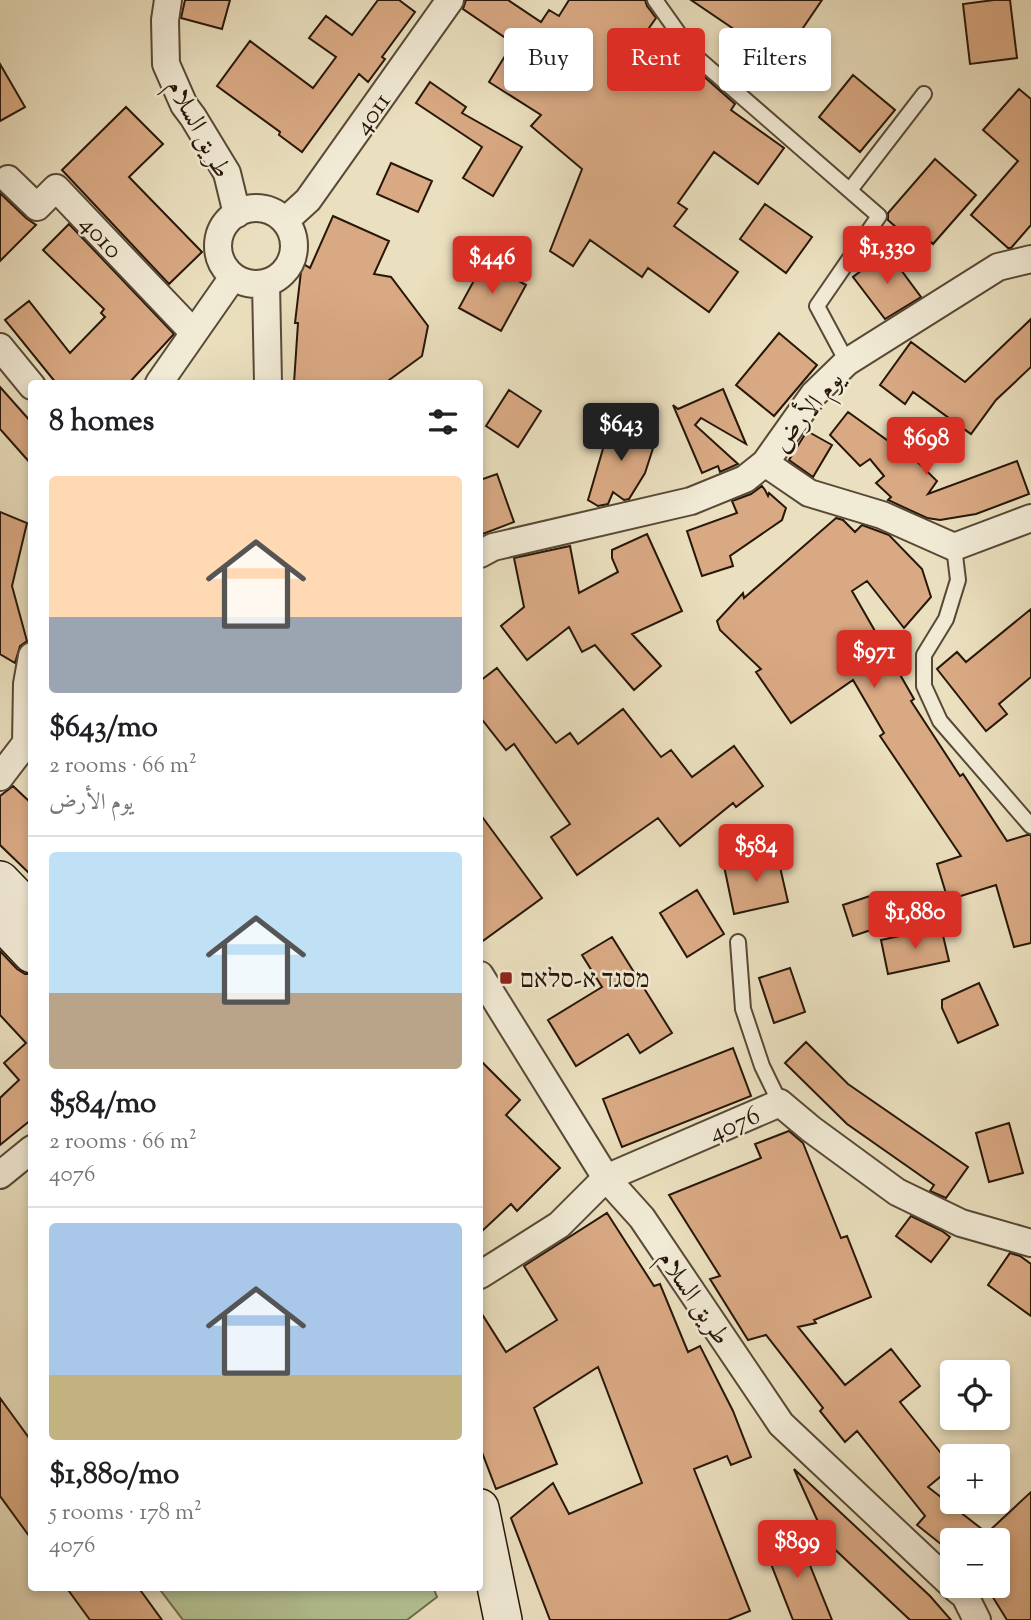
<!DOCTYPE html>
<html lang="en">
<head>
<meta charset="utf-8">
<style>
	body { margin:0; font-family:"Sorts Mill Goudy",Amiri,"Frank Ruhl Libre",serif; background:#f2f2f2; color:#202124; height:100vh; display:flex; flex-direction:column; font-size:26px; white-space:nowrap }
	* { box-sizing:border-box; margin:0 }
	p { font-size:23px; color:#757577 }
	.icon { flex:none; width:38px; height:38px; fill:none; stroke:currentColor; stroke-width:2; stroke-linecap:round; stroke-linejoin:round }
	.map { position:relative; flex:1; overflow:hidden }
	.panel { position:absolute; left:28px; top:380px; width:455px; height:1211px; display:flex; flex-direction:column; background:#fff; border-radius:7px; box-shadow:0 4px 10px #0003 }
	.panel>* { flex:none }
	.guide { position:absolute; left:504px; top:28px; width:422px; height:63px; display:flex; gap:14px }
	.tools { position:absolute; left:940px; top:1360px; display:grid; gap:14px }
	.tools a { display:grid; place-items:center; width:70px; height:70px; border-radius:7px; background:#fff; box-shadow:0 4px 10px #0003; font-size:35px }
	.price { position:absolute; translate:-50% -60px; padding:0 16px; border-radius:7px; background:#d93025; color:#fff; font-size:23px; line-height:46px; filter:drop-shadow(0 2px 4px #0008) }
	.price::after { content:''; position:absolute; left:50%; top:42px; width:21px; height:16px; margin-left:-10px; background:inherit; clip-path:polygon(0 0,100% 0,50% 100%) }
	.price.active { background:#222; color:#fff }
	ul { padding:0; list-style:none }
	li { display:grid; align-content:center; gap:14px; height:371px; padding:0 21px }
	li+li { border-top:2px solid #e0e0e0 }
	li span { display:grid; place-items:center; height:217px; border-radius:7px; color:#555 }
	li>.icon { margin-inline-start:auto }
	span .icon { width:126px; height:126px; fill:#fffc; stroke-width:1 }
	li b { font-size:30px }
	h2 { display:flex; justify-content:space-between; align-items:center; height:84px; padding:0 21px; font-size:30px }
	.pill { padding:0 24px; border-radius:7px; background:#fff; box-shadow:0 4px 10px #0003; font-size:24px; line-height:63px }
	.pill.active { background:#d93025; color:#fff }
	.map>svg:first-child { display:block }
	.green { fill:#b4c293; stroke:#6e6c4e; stroke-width:2 }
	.building { fill:#d9a983; stroke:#271709; stroke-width:2 }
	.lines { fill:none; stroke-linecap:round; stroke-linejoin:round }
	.lane-casing { stroke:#584936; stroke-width:18 }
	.street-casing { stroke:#584936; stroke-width:30 }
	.secondary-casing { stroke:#271709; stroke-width:40 }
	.lane { stroke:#f1ead5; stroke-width:14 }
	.street { stroke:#f1ead5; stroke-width:26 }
	.secondary { stroke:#f1ead5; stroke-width:37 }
	.poi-dot { fill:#8f2418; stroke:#f1ead5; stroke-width:2.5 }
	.labels { text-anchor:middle; stroke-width:5; stroke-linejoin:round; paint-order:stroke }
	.street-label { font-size:26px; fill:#271709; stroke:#f1ead5 }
	.poi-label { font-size:26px; fill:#271709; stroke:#f1ead5; text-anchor:start }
</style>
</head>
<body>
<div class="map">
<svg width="1031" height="1620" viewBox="0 0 1031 1620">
	<rect width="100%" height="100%" fill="#eadfbe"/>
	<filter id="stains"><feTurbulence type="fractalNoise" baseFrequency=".00286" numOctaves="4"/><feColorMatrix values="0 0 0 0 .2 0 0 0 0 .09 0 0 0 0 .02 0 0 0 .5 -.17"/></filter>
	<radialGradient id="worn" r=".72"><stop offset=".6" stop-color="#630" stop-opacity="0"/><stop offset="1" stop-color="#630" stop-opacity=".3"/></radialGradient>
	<path class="green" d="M158 1587H433L437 1597 407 1620H183Z"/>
	<path class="building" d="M185 0H230L222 29 181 18Z
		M378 0H399L415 12 382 57 385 59 368 82 359 74 302 152 279 135 280 132 217 86 250 41 313 88 336 57 309 38 326 16 352 35Z
		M466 0H508L541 22 549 10 559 16 569 0H645L647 6 656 18 635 48 693 86 701 74 735 104 731 110 784 148 758 184 714 152 678 203 687 209 674 226 738 272 709 312 648 268 642 277 590 240 573 266 550 251 582 169 531 126 541 115 489 82 513 43 463 9Z
		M691 0H822L775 69 738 44 744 36Z
		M994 0H1010L1017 58 970 64 963 4Z
		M0 64 25 107 0 121Z
		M853 75 895 110 860 152 819 117Z
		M430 82 466 107 462 113 522 147 493 196 463 178 482 147 416 103Z
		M1019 89 1031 99V225L1011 248H1008L971 215 1018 161 983 130Z
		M126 107 163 144 129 177 202 252 169 284 62 170Z
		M935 159 976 195 933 244 915 229 908 238 888 220V213Z
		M391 163 432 181 418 212 377 194Z
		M0 193 26 218 36 225 0 261Z
		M765 204 812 237 786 273 740 239Z
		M333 216 389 241 374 274 391 277 428 326 422 356 385 383H294L298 323H295L302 263 310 268Z
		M69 224 174 334 129 383H56L5 320 29 301 70 353 105 317 101 313 104 309 43 250Z
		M887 251 921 297 885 319 853 277Z
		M484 262 526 285 501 331 459 308Z
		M1031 319V367L996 400 971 434 913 392 905 404 880 385 911 342 965 382Z
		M779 333 817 365 774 416 736 385Z
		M0 387 32 423V465L0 429Z
		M723 389 746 444 701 418 695 425 738 464 720 472 718 466 702 473 673 405 678 409Z
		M509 390 541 411 518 447 486 426Z
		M848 412 887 440 892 437 937 481 928 494 1017 461 1029 494 976 514 940 520 927 518 888 500 891 497 876 483 884 476 870 459 860 466 830 435Z
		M612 418 656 439 645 473 629 499 624 500 613 492 608 504 598 506 588 500Z
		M807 431 832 445 813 477 789 460Z
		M497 474 514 522 480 535V480Z
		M762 486 765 490 768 496 769 493 786 508 782 520 730 556 733 566 702 576 687 531 737 513 732 501 751 494Z
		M0 512 27 523 12 586 27 641 20 646 15 663 0 654Z
		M836 518 843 520 855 532 862 525 889 535 922 569 931 597 904 628 867 581 852 591 914 699 911 701 960 776 963 774 1007 841 1027 835H1031V943L1014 947 996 885 948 900 937 864 961 856 880 736 884 733 853 680 791 723 756 672 761 669 720 630 717 621 743 593 744 598Z
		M647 534 682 611 632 634 661 666 634 690 595 645 582 652 569 627 527 660 501 626 524 607 514 558 570 546 579 593 618 572 612 558V550Z
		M1031 609V677L999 704 1007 714 986 731 937 669 957 652 966 662Z
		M497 668 556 743 570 733 578 744 623 709 661 757 671 750 692 777 734 746 763 786 736 807 733 803 680 846 658 818 577 875 551 837 570 824 514 744 506 750 480 717V681Z
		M13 786 32 804V876L0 845V796Z
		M480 814 542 898 480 943Z
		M777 854 788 902 734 914 724 866Z
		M697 890 724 934 687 957 660 913Z
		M882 892 892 923 853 936 843 905Z
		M941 927 949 961 888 974 881 940Z
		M612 937 672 1033 640 1053 628 1034 576 1066 548 1020 602 987 582 955Z
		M0 951 17 969 25 974H32V1119L0 1145V1098L19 1080 4 1063 26 1043 0 1015Z
		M790 968 805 1012 774 1023 759 978Z
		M979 983 998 1025 958 1043 942 1008V1000Z
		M806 1042 848 1084 968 1167 946 1198 930 1191 934 1185 847 1124 785 1063Z
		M733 1048 751 1096 622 1147 603 1099Z
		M480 1060 520 1100 506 1115 560 1168 517 1211 511 1204 480 1233Z
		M1009 1123 1023 1173 989 1182 976 1133Z
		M789 1131 803 1143 841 1238 847 1236 871 1297 814 1320 816 1323 798 1327 845 1385 891 1349 920 1386 900 1402 952 1467 928 1487 987 1533 1031 1492V1620H1007L986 1586H998V1540H952V1553L917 1525 925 1516 857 1431 845 1442 820 1411 823 1408 766 1335 748 1340 710 1279 720 1276 669 1195 761 1158 755 1144Z
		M607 1213 654 1286 660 1284 688 1352 700 1346 733 1411 751 1457 731 1465 727 1456 694 1469 750 1611 728 1620H550L511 1518 553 1483 569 1514 642 1483 598 1367 534 1408 557 1464 496 1489 480 1447V1311L506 1352 557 1320 524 1266Z
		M911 1216 942 1231 950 1237 931 1262 896 1236Z
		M1010 1253 1020 1256 1031 1264V1316L988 1285Z
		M0 1398 32 1442V1540L0 1496Z
		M794 1469 930 1596 951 1620H910L811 1527 819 1524Z
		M797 1533 832 1620H793L764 1546Z
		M66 1587H138L162 1620H90Z"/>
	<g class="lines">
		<g class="lane-casing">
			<path id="lane" d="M655 0 694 55 879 216 817 306 847 362
				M850 190 924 94
				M954 547 958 580 946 619 924 655V686L940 721 1031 826
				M738 942 743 1009 762 1066 780 1103"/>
		</g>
		<g class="street-casing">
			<path id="street" d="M168 0 165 20 166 64 184 105 193 117 227 173 237 214
				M8 179 37 207 56 188 194 333
				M218 246a38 38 0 1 1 76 0a38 38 0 1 1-76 0Z
				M285 221 308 200 450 0
				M266 283 268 383
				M0 347 32 386
				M159 383 233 277
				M765 463 809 493 882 515 954 547 1031 518
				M480 554 493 547 691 501 745 479 765 463 814 394 847 362 998 267 1031 259
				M26 743 27 684 32 656
				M0 777 26 743 32 740
				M480 975 606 1178 642 1218 781 1424 952 1585
				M0 1175 32 1149
				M480 1275 559 1225 606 1178 780 1103 811 1129 897 1192 961 1223 1031 1243
				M953 1586 965 1596 977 1620"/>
		</g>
		<g class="secondary-casing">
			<path id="secondary" d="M0 880 32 913
				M0 920 32 954
				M480 1508 503 1620"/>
		</g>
		<use href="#lane" class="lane"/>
		<use href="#street" class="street"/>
		<use href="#secondary" class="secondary"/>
	</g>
	<rect class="poi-dot" x="499" y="971" width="14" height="14" rx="3.5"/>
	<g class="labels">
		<g class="street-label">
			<text transform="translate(371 113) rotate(-55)" y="9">4011</text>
			<text transform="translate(200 128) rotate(62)" y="9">طريق السلام</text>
			<text transform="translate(102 236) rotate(47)" y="9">4010</text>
			<text transform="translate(807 411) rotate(-51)" y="9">يوم الأرض</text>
			<text transform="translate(734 1123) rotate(-23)" y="9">4076</text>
			<text transform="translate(695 1297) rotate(56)" y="9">طريق السلام</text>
		</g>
		<g class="poi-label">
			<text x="520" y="987">מסגד א-סלאם</text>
		</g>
	</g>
	<rect width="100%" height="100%" filter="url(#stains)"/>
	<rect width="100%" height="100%" fill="url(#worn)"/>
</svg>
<div class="tools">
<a><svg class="icon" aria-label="locate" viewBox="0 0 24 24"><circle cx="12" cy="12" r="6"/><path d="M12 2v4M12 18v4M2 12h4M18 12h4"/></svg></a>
<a>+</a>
<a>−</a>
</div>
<b class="price" style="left:887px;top:286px">$1,330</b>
<b class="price" style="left:492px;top:296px">$446</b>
<b class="price active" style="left:621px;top:463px">$643</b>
<b class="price" style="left:926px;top:477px">$698</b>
<b class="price" style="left:874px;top:690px">$971</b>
<b class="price" style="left:756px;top:884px">$584</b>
<b class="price" style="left:915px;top:951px">$1,880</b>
<b class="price" style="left:797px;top:1580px">$899</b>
<div class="guide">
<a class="pill">Buy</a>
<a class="pill active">Rent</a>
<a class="pill">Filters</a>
</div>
<section class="panel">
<h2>8 homes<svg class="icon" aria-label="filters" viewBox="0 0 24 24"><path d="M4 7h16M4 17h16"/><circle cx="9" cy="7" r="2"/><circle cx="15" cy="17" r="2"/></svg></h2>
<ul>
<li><span style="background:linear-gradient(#ffd9b3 65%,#9aa5b1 0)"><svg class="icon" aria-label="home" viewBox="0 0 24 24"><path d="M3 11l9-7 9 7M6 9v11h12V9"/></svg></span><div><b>$643/mo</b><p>2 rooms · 66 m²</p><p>يوم الأرض</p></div></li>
<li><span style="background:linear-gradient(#bfe0f5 65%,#b9a48a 0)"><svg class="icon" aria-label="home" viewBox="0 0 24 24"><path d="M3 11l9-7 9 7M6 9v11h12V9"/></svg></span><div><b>$584/mo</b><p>2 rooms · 66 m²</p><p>4076</p></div></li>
<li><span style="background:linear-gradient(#a9c7e8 70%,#c2b280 0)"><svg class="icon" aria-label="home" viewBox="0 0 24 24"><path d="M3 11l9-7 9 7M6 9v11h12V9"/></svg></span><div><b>$1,880/mo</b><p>5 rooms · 178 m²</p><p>4076</p></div></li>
</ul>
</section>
</div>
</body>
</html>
